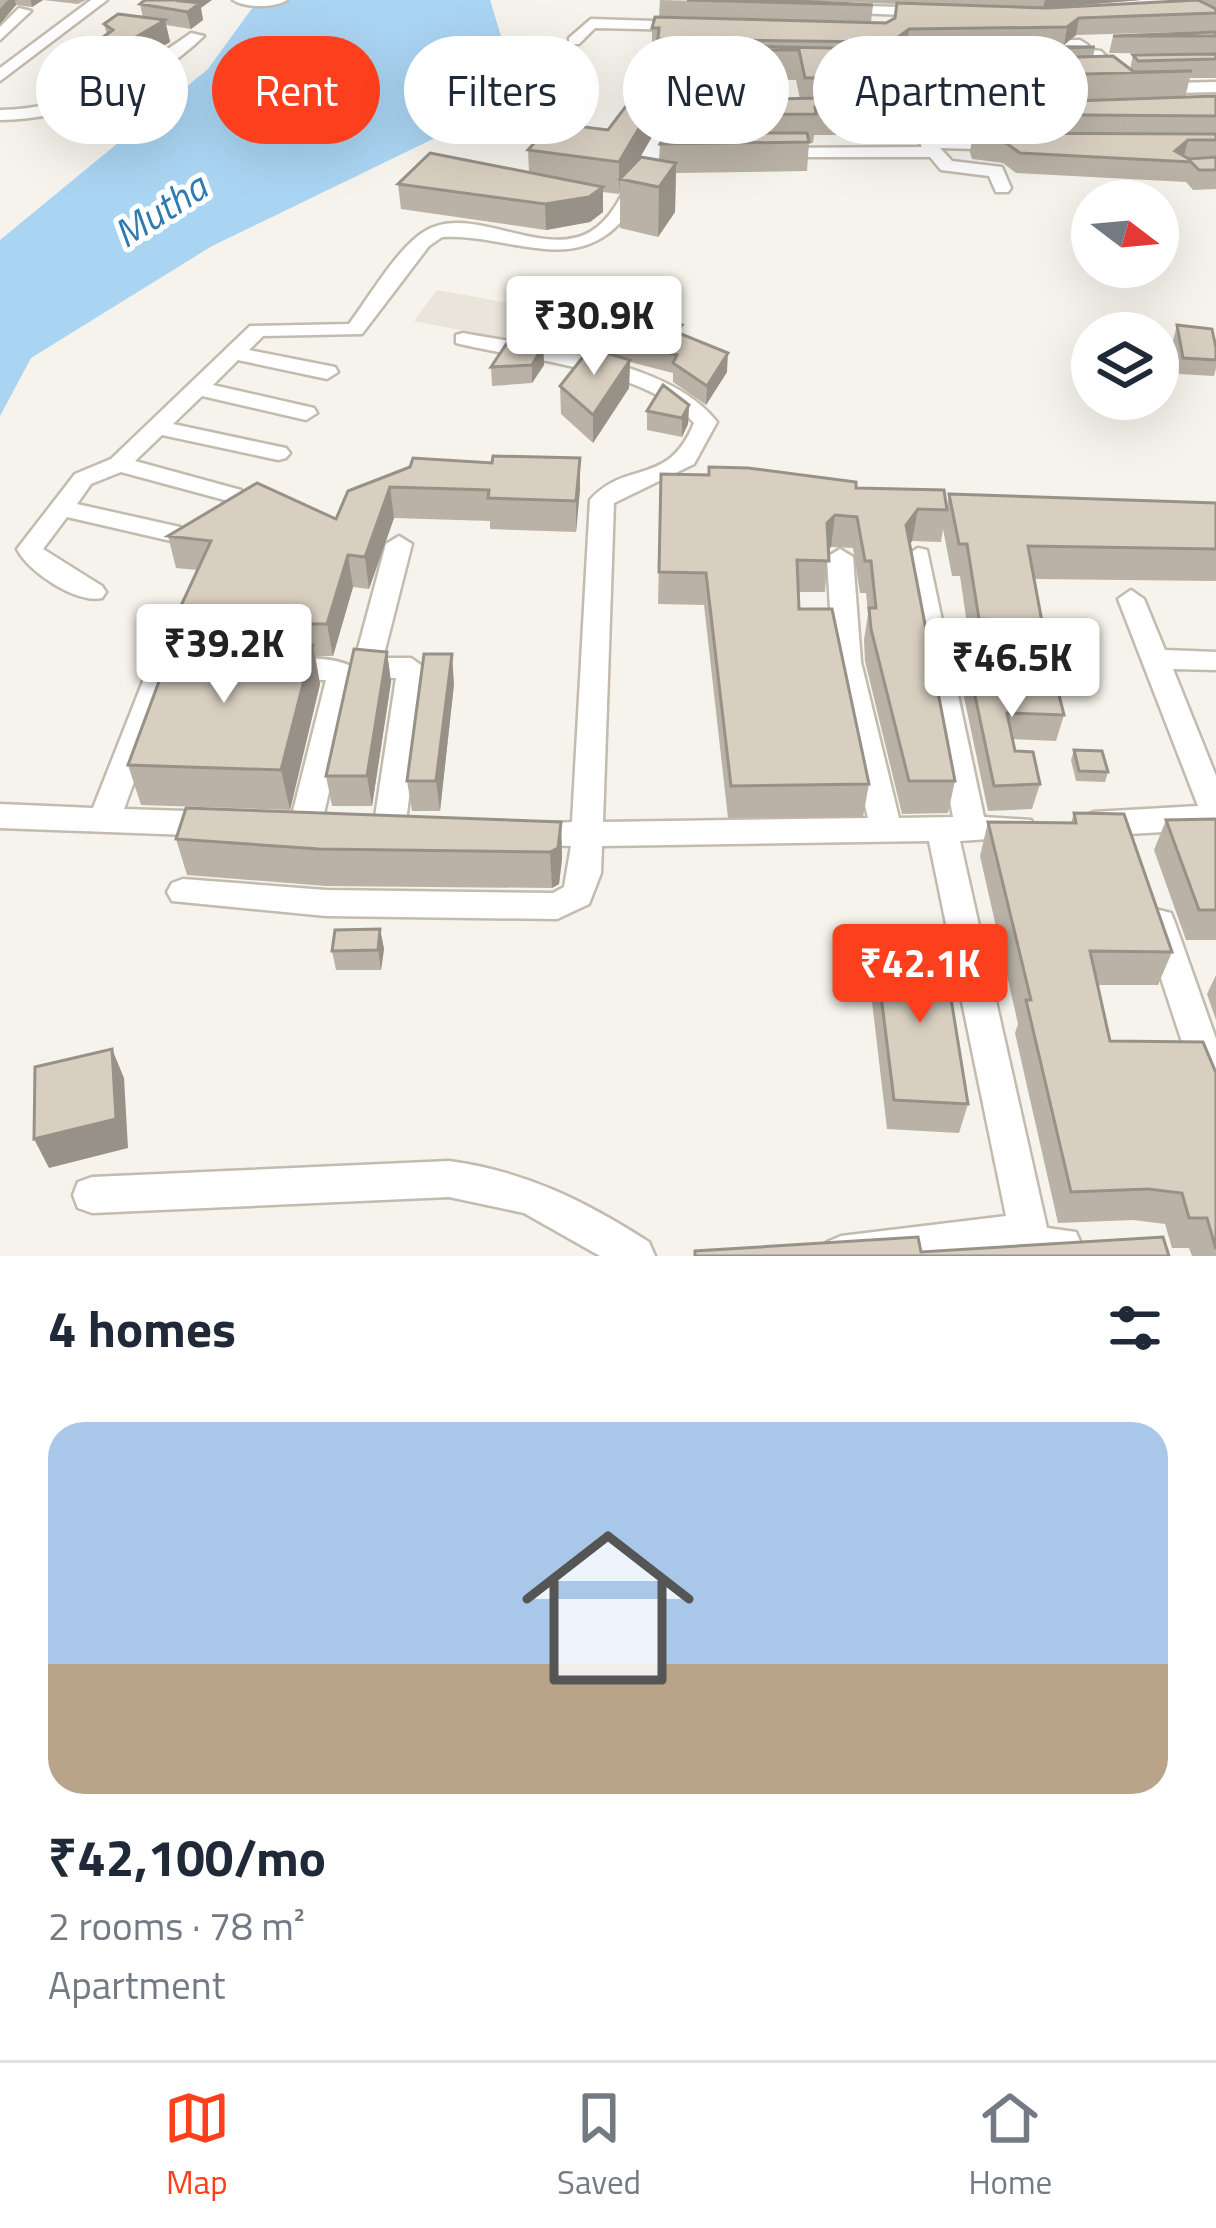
<!DOCTYPE html>
<html lang="en">
<head>
<meta charset="utf-8">
<style>
	body { margin:0; font-family:"Titillium Web",sans-serif; background:#f2f2f3; color:#1f2937; height:100vh; display:flex; flex-direction:column; font-size:45px; white-space:nowrap }
	* { box-sizing:border-box; margin:0 }
	p { font-size:39px; color:#747a83 }
	.icon { flex:none; width:66px; height:66px; fill:none; stroke:currentColor; stroke-width:2; stroke-linecap:round; stroke-linejoin:round }
	.map { position:relative; height:1256px; overflow:hidden }
	.side { display:flex; flex-direction:column; background:#fff; flex:1 }
	.side>* { flex:none }
	.top-card { position:absolute; left:36px; top:36px; width:1146px; height:108px; display:flex; gap:24px }
	.needle { width:78px; rotate:106deg }
	.buttons { position:absolute; left:1071px; top:180px; display:grid; gap:24px }
	.buttons a { display:grid; place-items:center; width:108px; height:108px; border-radius:50%; background:#fff; box-shadow:0 12px 48px #0002; font-size:60px }
	.price { position:absolute; translate:-50% -102px; padding:0 27px; border-radius:12px; background:#fff; color:#222; font-size:39px; line-height:78px; filter:drop-shadow(0 3px 6px #0008) }
	.price::after { content:''; position:absolute; left:50%; top:72px; width:36px; height:27px; margin-left:-18px; background:inherit; clip-path:polygon(0 0,100% 0,50% 100%) }
	.price.on { background:#fc3f1d; color:#fff }
	ul { padding:0; list-style:none }
	li { display:grid; align-content:center; gap:24px; height:636px; padding:0 48px }
	li+li { border-top:3px solid #e0e1e3 }
	li span { display:grid; place-items:center; height:372px; border-radius:36px; color:#555 }
	li>.icon { margin-inline-start:auto }
	span .icon { width:216px; height:216px; fill:#fffc; stroke-width:1 }
	li b { font-size:51px }
	h2 { display:flex; justify-content:space-between; align-items:center; height:144px; padding:0 48px; font-size:51px }
	.pill { padding:0 42px; border-radius:54px; background:#fff; box-shadow:0 12px 48px #0002; font-size:42px; line-height:108px }
	.pill.on { background:#fc3f1d; color:#fff }
	.dock { display:flex; justify-content:space-around; align-items:center; height:168px; border-top:3px solid #e0e1e3; background:#fff; font-size:33px; color:#747a83 }
	.dock a { display:grid; justify-items:center; gap:6px }
	.dock .on { color:#fc3f1d }
	.map>svg:first-child { display:block }
	.residential { fill:#eae5da }
	.water { fill:#a9d4f2 }
	.lines { fill:none; stroke-linecap:round; stroke-linejoin:round }
	.minor-casing { stroke:#c2bbae; stroke-width:5 }
	.minor { fill:#fff; fill-rule:evenodd }
	.wall { fill:#bab2a6; fill-rule:evenodd }
	.shaded-wall { fill:#979187 }
	.building { fill:#d8cfc1; stroke:#979187; stroke-width:3 }
	.labels { text-anchor:middle; stroke-width:10; stroke-linejoin:round; paint-order:stroke }
	.far-water-label { font-size:39px; font-style:italic; fill:#2e7ab2; stroke:#fff }
</style>
</head>
<body>
<div class="map">
<svg width="1216" height="1256" viewBox="0 0 1216 1256">
	<rect width="100%" height="100%" fill="#f6f3ec"/>
	<path class="residential" d="M437 290 574 315 548 347 414 321Z"/>
	<path class="water" d="M258 0H490L513 75 472 120 212 246 31 358 0 416V240L208 69Z"/>
	<g class="lines">
		<g class="minor-casing">
			<path id="minor" d="M91 0H107L0 81V68Z
				M233 0H287C275 8 245 8 233 0Z
				M836 5 929 8 936 12 929 16 831 12V6Z
				M19 8 31 11 0 40V27Z
				M591 19 686 22 693 26 686 30 595 28 579 44H569V38Z
				M191 33 204 36C150 88 74 119 0 120V110C74 109 132 75 191 33Z
				M950 40H1080L1088 45 1081 49 1101 51 1132 84 1216 82V92L1128 94 1092 59 1056 57 1053 54 1060 50 945 48V42Z
				M851 63 886 68 905 110 996 107 998 111 990 116 926 119 934 137 1014 141 1017 145 1008 150 940 148 952 161 1002 167 1011 188 1008 192H996L989 176 941 170 930 157H765V149L771 148 922 147 909 120H829V112L835 111 889 110 874 75 845 71 843 68Z
				M677 114 685 119C641 175 634 257 545 249 510 246 477 235 442 237L429 246 362 334 263 336 249 350 335 367 338 372 327 379 238 360 213 385 314 408 317 413 306 420 202 396 173 424 286 448 290 453 286 458 278 460 162 435 135 461 241 490 244 495 241 500 232 502 121 472 91 484 77 504 180 527 184 533 171 541 67 517 43 549 102 586 106 592 102 598C77 604 28 572 17 549L75 474 111 459 250 326 349 324C370 296 391 258 418 236 465 197 539 261 590 232 633 207 633 135 677 114Z
				M463 333C537 347 670 360 717 422L694 464 614 503 603 822 868 818 833 662 827 557 840 549 853 557 861 662 899 818 953 817 905 556 918 548 927 550 984 817 1031 820 1036 828 1031 836 960 841 1047 1228 1076 1232 1082 1246 1078 1256H821L827 1242 841 1236 1006 1216 929 841 602 846 601 873 589 904 557 919 326 916 172 901 167 892 172 883 183 879 326 890 553 893 564 887 571 846 514 844 509 835 514 826 572 822 590 500C626 459 668 488 694 423 647 368 523 360 456 343V335Z
				M399 536 412 544 383 658H411L425 668 405 830 400 838 389 842 378 838 373 830 396 678H367L356 672 321 827 316 835 305 839 294 835 289 827 326 680 285 679 271 669C286 653 335 657 353 667L386 544Z
				M1131 590 1144 599 1165 650 1216 652V670L1173 669 1216 776V829L1094 836 1083 832 1079 824 1083 816 1094 812 1198 806 1118 599Z
				M163 656 198 657 212 667 198 677 173 676 124 809 216 812 227 816 231 824 227 832 216 836 0 828V804L93 808 149 666Z
				M1159 910 1171 913 1175 923 1216 1039V1107L1203 1103 1198 1091 1143 923 1147 913Z
				M449 1161C525 1171 585 1201 649 1242L655 1256H600L524 1213 449 1197 92 1213 78 1208 73 1195 78 1182 92 1177Z"/>
		</g>
		<use href="#minor" class="minor"/>
	</g>
	<path class="wall" d="M0 0H86L78 4 43 0 32 7 16 5 0 24Z
		M660 0 873 5 871 22 659 16Z
		M791 0H1141L1047 8 1216 9V31L1076 35 1064 45 959 46 1095 47 1093 57 1130 69 1133 55 1208 54 1109 53 1113 36 1216 32V78H1190L1185 97 1216 96V189L1193 190 1186 182 1016 173 1003 163 972 159 970 152 973 133H956L952 124 955 105 1143 98 909 105 904 88 907 70H892L883 64 879 91H859L858 97 869 106 865 135H814L813 143H809L807 171 676 173 675 212 658 237 620 228V192L619 194 603 192V212L590 222 546 230 401 209 398 184 529 172 528 150 608 130 657 66 658 46 652 45V28L886 23 895 18 897 4ZM730 79 796 80 800 99 725 100ZM674 110H678L660 144 659 160 639 159 664 116Z
		M1201 0H1216V8Z
		M140 4 201 8 203 20 191 29 166 25 170 42 107 79 84 77 79 54 107 34 104 24 143 18Z
		M1177 325 1216 348V368L1214 376 1179 374 1173 341Z
		M590 327 682 334 727 372 706 405 673 382V373L630 362 629 388 593 443 561 414 560 386 604 352V350L590 346Z
		M543 346 544 365 532 383 492 386 491 367Z
		M689 405 688 424 682 437 647 430V411Z
		M580 458V489L576 532 490 529V521L394 518 369 589 353 587 333 656H315L320 684 290 810 141 805 128 765 178 641 173 623 197 570 176 568 168 536 336 519 348 491 492 463Z
		M661 474 856 488 947 507 949 494 1216 503V581L1034 579 1042 622 1033 655 971 652 960 576H952L943 529 941 542 912 541 910 544 955 781 948 813 902 814 865 661 864 640 868 614 866 593H860L853 548 831 547 828 549 825 592H798L799 609 869 784 863 817 728 818 704 605 658 604Z
		M387 652 391 682 372 806H332L326 776Z
		M970 672 1064 715 1056 741 1012 739 1015 751 1040 784 1032 809 988 811 964 697Z
		M454 684 440 811H412L407 781Z
		M1074 750 1108 772 1105 782 1076 781 1071 760Z
		M1074 813 1172 952 1158 985H1097L1110 1041 1216 1073V1256H1192L1189 1248H1172L1165 1224 1133 1220 1058 1223 1015 1033 1018 1024 980 856 988 822 1071 823Z
		M1216 819V940H1186L1154 850 1166 820Z
		M561 822 562 859 559 884 552 888 326 886 187 875 176 839Z
		M380 929 384 949 381 970H336L332 951Z
		M875 947 968 1104 959 1133 887 1129 869 976Z
		M1216 975V1020L1207 994Z"/>
	<path class="shaded-wall" d="M8 0H15L16 5 0 24V9Z
		M31 0H43L32 7Z
		M183 0H212L201 8 203 20 191 29Z
		M1045 0H1141L1043 8Z
		M1079 18 1076 35 1064 45 1067 27Z
		M165 20 170 42 107 79 102 57Z
		M909 29 907 46 899 52 897 38Z
		M731 50 730 79 723 110 725 79Z
		M675 80 674 110 664 116 627 180 620 179 619 194V162L664 86Z
		M696 115 695 143 683 123Z
		M1188 140 1183 160 1175 151Z
		M676 163 675 212 658 237 659 187Z
		M603 187V212L590 222 546 230 545 204Z
		M543 346 544 365 532 383V365Z
		M728 353 727 372 706 405 707 386Z
		M630 360 629 388 593 443V415Z
		M689 405 688 424 682 437V418Z
		M580 458V489L576 532V501Z
		M390 487 394 518 369 589 365 557Z
		M918 509 912 541 901 557 906 525Z
		M835 515 831 547 823 554 827 523Z
		M348 555 353 587 333 656 327 624Z
		M313 645 320 684 290 810 281 770Z
		M387 652 391 682 372 806 367 776Z
		M452 654 454 684 440 811 436 781Z
		M561 822 562 859 559 884 552 888 550 852Z
		M380 929 384 949 381 970 378 950Z
		M112 1049 124 1078 128 1148 49 1168 34 1139Z"/>
	<path class="building" d="M145 0H183L181 1 200 3 188 12 140 4Z
		M687 0H779L873 5Z
		M1198 0 1216 9V13L1079 18 1067 27 909 29 897 38 904 46 1095 47 895 52 877 42 658 39 659 28H652L655 17 886 23 895 18 897 3 1047 8Z
		M118 14 165 20 102 57 79 54 113 30 104 24Z
		M1216 32V36H1113Z
		M659 44 873 49 883 61H855L860 77 805 78 799 50H731L725 79 675 80 664 86 619 162 528 150 552 123 608 130 633 97 636 66H657Z
		M1216 54V59L1138 61 1133 55Z
		M1113 56 1134 72 1192 71 913 79 908 62Z
		M1216 96V116L959 114 955 105Z
		M866 97 869 106 815 107 816 114 696 115 683 123 696 133H807L809 142 660 144 684 101Z
		M973 133 1216 134V140H1188L1175 151 1189 159 1216 157V170H1199L1191 162 1020 153 1006 143 975 140Z
		M430 153 603 187 589 197 545 204 398 184Z
		M641 157 676 163 659 187 620 179Z
		M611 300 682 325 676 332 728 353 707 386 673 363 677 355 604 338 608 332 590 327Z
		M1177 325 1212 329 1216 348V360L1183 358Z
		M509 340 543 346 532 365 491 367Z
		M590 348 630 360 593 415 560 386Z
		M663 385 689 405 682 418 647 411Z
		M493 456 580 458 576 501 488 498 489 490 390 487 365 557 348 555 327 624 173 623 211 541 168 536 257 483 336 519 348 491 410 467 413 458 492 463Z
		M709 467 748 468 856 482V488L944 490 947 510 918 509 906 525 955 781H909L871 629 869 608H876L871 561H865L857 517 835 515 827 523 829 561 797 560 799 609H832L869 784 731 786 706 573 659 572 661 474 709 475Z
		M949 494 1216 503V549L1028 546 1042 622 979 619 967 544H959Z
		M174 641 313 645 281 770 128 765Z
		M354 649 387 652 367 776H326Z
		M424 654H452L436 781H407Z
		M970 672 1054 675 1064 715 1007 713 1015 751 1033 752 1040 784 994 786Z
		M1074 750 1102 751 1108 772 1079 771Z
		M186 808 561 822 558 848 550 852 319 849 176 839Z
		M1074 813 1124 814 1172 952 1090 951 1110 1041 1203 1042 1216 1073V1249L1207 1218H1189L1182 1193 1148 1189 1071 1192 1026 1000H1031L988 822 1076 823Z
		M1216 819V910H1199L1166 820Z
		M380 929 378 950 332 951 335 930Z
		M875 947 943 949 968 1104 894 1100Z
		M112 1049 116 1119 34 1139 35 1067Z
		M918 1237 921 1252 1163 1237 1169 1256H695V1251Z"/>
	<g class="labels">
		<g class="far-water-label">
			<text transform="translate(160 210) rotate(-33)" y="14">Mutha</text>
		</g>
	</g>
</svg>
<div class="buttons">
<a><svg class="needle" viewBox="-14 -14 28 28"><path d="M0-13l5 13h-10z" fill="#e53935"/><path d="M0 13l5-13h-10z" fill="#747a83"/></svg></a>
<a><svg class="icon" aria-label="layers" viewBox="0 0 24 24"><path d="M12 4l9 5-9 5-9-5zM3 14l9 5 9-5"/></svg></a>
</div>
<b class="price" style="left:594px;top:378px">₹30.9K</b>
<b class="price" style="left:224px;top:706px">₹39.2K</b>
<b class="price" style="left:1012px;top:720px">₹46.5K</b>
<b class="price on" style="left:920px;top:1026px">₹42.1K</b>
<div class="top-card">
<a class="pill">Buy</a>
<a class="pill on">Rent</a>
<a class="pill">Filters</a>
<a class="pill">New</a>
<a class="pill">Apartment</a>
</div>
</div>
<section class="side">
<h2>4 homes<svg class="icon" aria-label="filters" viewBox="0 0 24 24"><path d="M4 7h16M4 17h16"/><circle cx="9" cy="7" r="2"/><circle cx="15" cy="17" r="2"/></svg></h2>
<ul>
<li><span style="background:linear-gradient(#a9c7e8 65%,#b9a48a 0)"><svg class="icon" aria-label="home" viewBox="0 0 24 24"><path d="M3 11l9-7 9 7M6 9v11h12V9"/></svg></span><div><b>₹42,100/mo</b><p>2 rooms · 78 m²</p><p>Apartment</p></div></li>
</ul>
</section>
<nav class="dock">
<a class="on"><svg class="icon" aria-label="map" viewBox="0 0 24 24"><path d="M3 6l6-2 6 2 6-2v14l-6 2-6-2-6 2zM9 4v14M15 6v14"/></svg>Map</a>
<a><svg class="icon" aria-label="saved" viewBox="0 0 24 24"><path d="M7 4h10v16l-5-4-5 4z"/></svg>Saved</a>
<a><svg class="icon" aria-label="home" viewBox="0 0 24 24"><path d="M3 11l9-7 9 7M6 9v11h12V9"/></svg>Home</a>
</nav>
</body>
</html>
